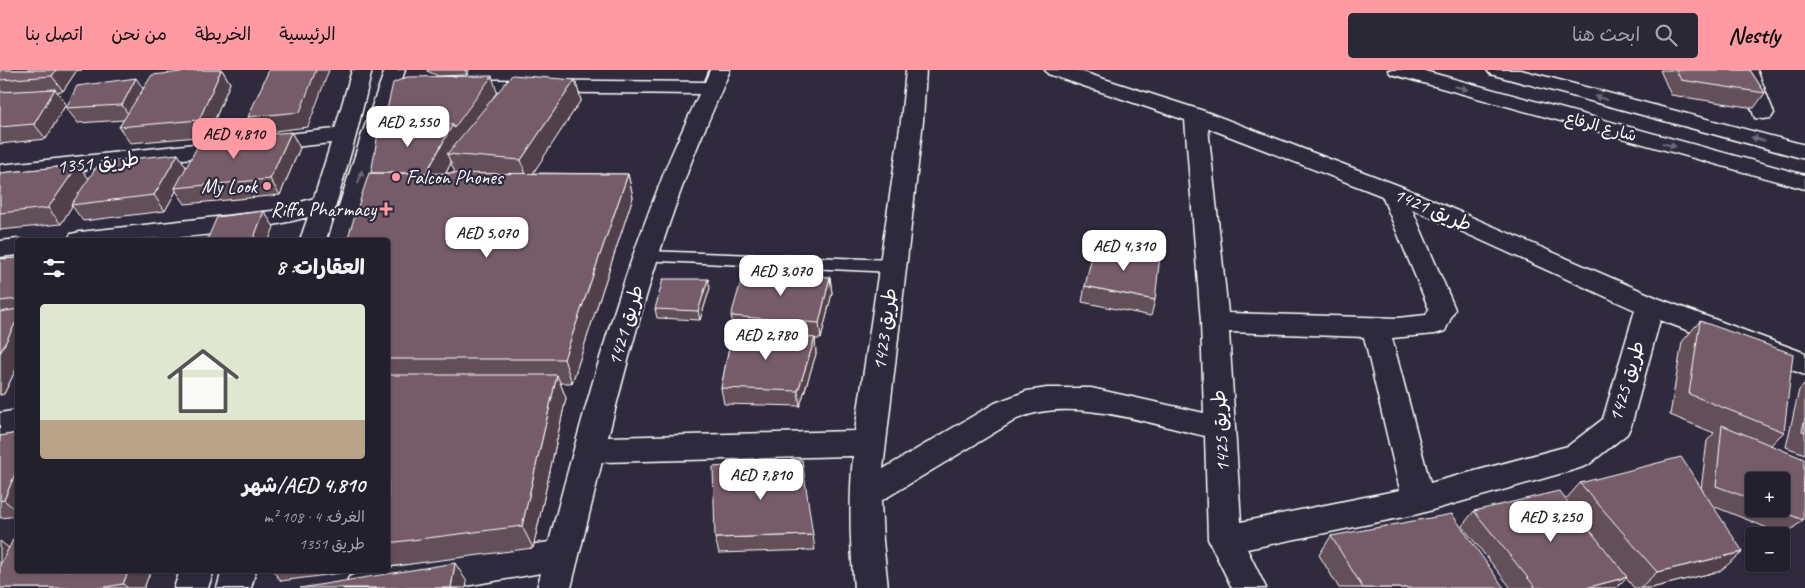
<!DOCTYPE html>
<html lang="ar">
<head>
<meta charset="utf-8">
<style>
	body { margin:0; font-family:Caveat,"Playpen Sans Arabic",sans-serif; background:#2b2836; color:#f1f3f6; direction:rtl; height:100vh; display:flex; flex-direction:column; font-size:19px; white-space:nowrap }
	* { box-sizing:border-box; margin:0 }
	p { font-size:16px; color:#a3a3aa }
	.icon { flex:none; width:28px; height:28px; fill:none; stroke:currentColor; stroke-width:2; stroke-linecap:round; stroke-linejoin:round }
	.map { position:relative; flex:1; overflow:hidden; direction:ltr }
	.panel { position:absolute; left:15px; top:168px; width:375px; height:335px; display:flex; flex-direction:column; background:#23202e; border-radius:5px; box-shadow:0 1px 4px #0004,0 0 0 1px #403e4a; direction:rtl }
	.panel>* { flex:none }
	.controls { position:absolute; left:1745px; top:402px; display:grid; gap:10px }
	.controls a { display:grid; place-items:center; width:45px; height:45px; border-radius:5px; background:#23202e; box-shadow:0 1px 4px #0004,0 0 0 1px #403e4a; font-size:25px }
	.price { position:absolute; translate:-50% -42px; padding:0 11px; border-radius:10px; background:#fff; color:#222; font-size:16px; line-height:32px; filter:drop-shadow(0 1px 2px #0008) }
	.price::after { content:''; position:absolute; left:50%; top:30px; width:15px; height:11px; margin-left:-8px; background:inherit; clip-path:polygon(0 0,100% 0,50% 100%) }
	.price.selected { background:#ff9aa2; color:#111 }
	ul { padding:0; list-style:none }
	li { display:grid; align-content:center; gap:10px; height:265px; padding:0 25px }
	li span { display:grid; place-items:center; height:155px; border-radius:5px; color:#555 }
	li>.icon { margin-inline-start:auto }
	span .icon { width:90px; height:90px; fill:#fffc; stroke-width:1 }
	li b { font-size:21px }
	h2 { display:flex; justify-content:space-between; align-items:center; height:60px; padding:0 25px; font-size:21px }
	header { display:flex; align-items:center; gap:30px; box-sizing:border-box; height:70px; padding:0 25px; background:#ff9aa2; color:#111 }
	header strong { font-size:24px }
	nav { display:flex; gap:28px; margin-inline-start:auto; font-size:18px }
	.search { width:350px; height:45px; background:#2b2836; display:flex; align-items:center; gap:12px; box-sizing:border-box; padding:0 18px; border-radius:5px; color:#a3a3aa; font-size:19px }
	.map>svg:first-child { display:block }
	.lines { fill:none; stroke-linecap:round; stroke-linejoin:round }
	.service-casing { stroke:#fff; stroke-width:3 }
	.minor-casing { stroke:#fff; stroke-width:3 }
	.primary-casing { stroke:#fff; stroke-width:3 }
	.service { fill:#2f2a3d; fill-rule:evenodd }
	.minor { fill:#2f2a3d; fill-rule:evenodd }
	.primary { fill:#2f2a3d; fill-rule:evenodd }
	.wall { fill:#644f59; stroke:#fff; fill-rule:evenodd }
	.shaded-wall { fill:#514048; stroke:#fff }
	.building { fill:#745c67; stroke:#fff }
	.oneway { fill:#6d6a77 }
	.poi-dot { fill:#ff9aa2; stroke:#2f2a3d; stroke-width:2 }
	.labels { text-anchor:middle; stroke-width:4.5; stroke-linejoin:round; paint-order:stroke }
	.far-street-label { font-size:16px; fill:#fff; stroke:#2f2a3d }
	.street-label { font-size:20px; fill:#fff; stroke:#2f2a3d }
	.poi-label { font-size:20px; fill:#fff; stroke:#2f2a3d; text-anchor:end }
</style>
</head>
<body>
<header>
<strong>Nestly</strong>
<div class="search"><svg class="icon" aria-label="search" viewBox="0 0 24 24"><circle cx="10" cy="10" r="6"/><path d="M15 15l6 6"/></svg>ابحث هنا</div>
<nav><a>الرئيسية</a><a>الخريطة</a><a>من نحن</a><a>اتصل بنا</a></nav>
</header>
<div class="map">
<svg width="1805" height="518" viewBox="0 0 1805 518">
	<rect width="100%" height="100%" fill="#2f2a3d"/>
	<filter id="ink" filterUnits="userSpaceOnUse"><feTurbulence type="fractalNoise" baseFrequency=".02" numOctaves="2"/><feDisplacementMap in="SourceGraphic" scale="10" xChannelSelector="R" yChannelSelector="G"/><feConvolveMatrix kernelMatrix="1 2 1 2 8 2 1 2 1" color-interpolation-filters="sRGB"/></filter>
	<g filter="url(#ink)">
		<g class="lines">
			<g class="service-casing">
				<path id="service" d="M646 181 893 190 899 192 901 196 899 200 893 202 640 190 638 186 640 182Z"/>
			</g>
			<g class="minor-casing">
				<path id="minor" d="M352 0H372L356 65 326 170H300L308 147C229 168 148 170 67 170L71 164 80 162 272 141 314 128 331 73 0 109V95L335 59Z
					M385 0H405L402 9 705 12 710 0H730C715 37 697 74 684 112 653 195 630 281 608 367L855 361 901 51 906 0H926L923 51 883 399 995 333 1027 321 1047 318H1091L1204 343 1201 252 1185 50 1048 4 1045 0H1076L1204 41 1400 116 1660 229 1805 283V305L1660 250 1631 356 1627 364 1588 395 1577 399 1418 444 1247 479 1266 518H1232L1208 469 1205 366C1149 354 1071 325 1017 349L881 431 883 471 888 518H854C850 473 849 430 853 386L602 392 571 518H537L541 503 454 518H344L349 507 361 502 388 500V498L549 472C581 351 614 228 661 111 672 81 686 53 699 24L398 21 354 170H328L362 64ZM1208 58 1382 126 1429 239 1426 245 1397 248 1228 243ZM1412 139 1635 240 1603 349 1568 376 1430 413 1392 268 1435 264 1445 261 1455 239ZM1229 262 1364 267 1400 420 1241 452Z
					M1737 0H1757L1774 43 1771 48 1763 49 1755 48Z
					M18 169 23 170H18V185L0 187V171Z
					M18 340V364L0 367V343Z
					M180 500H214L208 518H174Z
					M222 500H256L251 518H217Z"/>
			</g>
			<g class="primary-casing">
				<path id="primary" d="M1388 0H1421L1805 105V119L1391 4Z
					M1487 0H1521L1805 75V89L1490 4Z"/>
			</g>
			<use href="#service" class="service"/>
			<use href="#minor" class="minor"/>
			<use href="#primary" class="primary"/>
		</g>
		<path class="wall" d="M1 0H82H77L63 21 57 22 66 34 46 69 0 74V1Z
			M202 0H222L230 13 208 66 130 73 119 57 124 50 78 53 66 38 143 18Z
			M427 0H469L467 5 438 6 427 1Z
			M1660 0H1750L1765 23 1754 38 1671 25Z
			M575 10 581 30 533 103 628 104 633 127 572 313H560L566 328 533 478 388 497V170L383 57 497 22 492 30ZM451 93 455 103H446Z
			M291 62 300 78 280 125 185 134 176 121 165 141 83 151 72 136 61 154 0 160V103L78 95 89 109 178 84 186 97Z
			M18 188V295L4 324 0 325V189Z
			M830 207 832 223 821 269H815L816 284 800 336 724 334 721 318 733 257 731 246Z
			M1085 216 1155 230 1151 246 1082 232Z
			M710 218 700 250 657 248 655 239Z
			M1700 251 1784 362 1771 375 1803 450 1785 465 1713 436 1720 501 1651 518H1634L1626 508 1616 518H1511L1462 456 1474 441 1566 429 1580 413 1701 419 1707 371 1714 363 1670 345 1682 272ZM1754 411 1781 439H1754Z
			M1805 314V384L1786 377 1799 320Z
			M18 363V446L0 448V366Z
			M813 465 815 480 719 483 715 468Z
			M1331 466 1504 518H1339L1319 485Z
			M9 478 151 500 144 518H0Z
			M272 500H364L281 511Z"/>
		<path class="shaded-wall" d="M56 0H77L63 21 52 6Z
			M221 0H222L230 13 208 66 199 50Z
			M316 0H329L308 57 257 63 248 47Z
			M465 0H469L467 5Z
			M492 6 497 22 461 74 447 84 451 93 434 126 425 106 453 54Z
			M136 8 146 23 132 50 122 35Z
			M575 10 581 30 528 111 521 90Z
			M55 19 66 34 46 69 34 54Z
			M291 62 300 78 280 125 270 109Z
			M178 84 188 100 175 118 176 121 165 141 154 125Z
			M78 95 90 110 71 135 72 136 61 154 48 138Z
			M628 104 633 127 572 313 564 289Z
			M264 141 274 157 269 170H253Z
			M830 207 832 223 821 269 819 253Z
			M708 209 710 218 700 250 698 241Z
			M18 248V295L4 324 0 325V283Z
			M815 268 816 284 800 336 798 321Z
			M557 305 566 328 533 478 522 456Z
			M18 397V442L4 430Z
			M0 471 10 479 0 504Z
			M1743 482 1720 501 1651 518H1640L1657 502Z
			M455 493 467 512 466 518H451Z
			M129 500H151L144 518H128L123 514Z
			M1627 507 1616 518H1586Z"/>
		<path class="building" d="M1 0H56L52 6 0 10V1Z
			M202 0H221L199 50 119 57 152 5Z
			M269 0H316L300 42 248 47Z
			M1676 0H1750L1765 23 1681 10Z
			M512 5 575 10 521 90 447 84Z
			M492 6 454 58 453 54 383 57 393 13 407 7Z
			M136 8 122 35 66 38 77 16Z
			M55 19 34 54 0 57V22Z
			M453 54 426 103H371L379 58Z
			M291 62 270 109 175 118 201 70Z
			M178 84 154 125 71 135 100 92Z
			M78 95 48 138 0 143V103Z
			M369 103 628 104 564 289H388V170H347Z
			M264 141 253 170H207L217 147Z
			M1095 173 1160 186 1155 230 1085 216Z
			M18 188V229L0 231V189Z
			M744 201 830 207 819 253 731 246Z
			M663 209H708L698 241 655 239Z
			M18 239V248L0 283V242Z
			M1700 251 1793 284 1784 362 1689 324Z
			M733 257 815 268 798 321 721 318Z
			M388 305H557L522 456 388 473Z
			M1805 349V362L1802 361Z
			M1722 355 1804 389 1803 450 1775 439H1781V411H1754V430L1716 416Z
			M18 363V397L4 430 0 431V366Z
			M1681 387 1743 482 1657 502 1580 413Z
			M802 390 813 465 715 468 713 397Z
			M1559 421 1627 507 1586 518H1536L1474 441Z
			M1452 444 1504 518H1363L1331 466Z
			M18 460V500H129L123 514 100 518H0V495Z
			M455 493 451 518H300Z"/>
		<defs><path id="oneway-solid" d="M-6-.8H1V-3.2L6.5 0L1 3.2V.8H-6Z" transform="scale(1.25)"/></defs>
		<g class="oneway">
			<use href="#oneway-solid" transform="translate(1461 18) rotate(15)"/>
			<use href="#oneway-solid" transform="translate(1601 28) rotate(-165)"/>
			<use href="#oneway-solid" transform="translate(1758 69) rotate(-165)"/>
			<use href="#oneway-solid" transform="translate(1669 75) rotate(15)"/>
			<use href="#oneway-solid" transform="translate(360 107) rotate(-73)"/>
		</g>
	</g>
	<g class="poi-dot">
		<circle cx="396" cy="107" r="5"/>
		<circle cx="267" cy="116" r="5"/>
		<path d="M383.5 131.5h5v5h5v5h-5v5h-5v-5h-5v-5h5z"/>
	</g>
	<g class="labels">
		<g class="far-street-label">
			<text transform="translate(1601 56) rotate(15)" y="6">شارع الرفاع</text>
		</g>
		<g class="street-label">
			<text transform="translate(98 92) rotate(-6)" y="7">طريق 1351</text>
			<text transform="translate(1433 139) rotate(23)" y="7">طريق 1421</text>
			<text transform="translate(625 255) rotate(-73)" y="7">طريق 1421</text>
			<text transform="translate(884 259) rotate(-82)" y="7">طريق 1423</text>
			<text transform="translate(1626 311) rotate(-73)" y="7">طريق 1425</text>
			<text transform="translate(1220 361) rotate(-93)" y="7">طريق 1425</text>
		</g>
		<g class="poi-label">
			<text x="406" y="114" text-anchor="start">Falcon Phones</text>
			<text x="257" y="123">My Look</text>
			<text x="376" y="146">Riffa Pharmacy</text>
		</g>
	</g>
</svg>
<div class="controls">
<a>+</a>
<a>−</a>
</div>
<b class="price" style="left:408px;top:78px">AED 2,550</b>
<b class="price selected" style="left:234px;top:90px">AED 4,810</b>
<b class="price" style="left:487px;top:189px">AED 5,070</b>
<b class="price" style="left:1124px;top:202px">AED 4,310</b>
<b class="price" style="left:781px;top:227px">AED 3,070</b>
<b class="price" style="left:766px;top:291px">AED 2,780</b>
<b class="price" style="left:761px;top:431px">AED 7,810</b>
<b class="price" style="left:1551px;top:473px">AED 3,250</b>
<section class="panel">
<h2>العقارات: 8<svg class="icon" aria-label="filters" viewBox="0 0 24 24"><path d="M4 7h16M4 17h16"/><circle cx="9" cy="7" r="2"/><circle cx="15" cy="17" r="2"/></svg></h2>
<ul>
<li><span style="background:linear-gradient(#dfe7d0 75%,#b9a48a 0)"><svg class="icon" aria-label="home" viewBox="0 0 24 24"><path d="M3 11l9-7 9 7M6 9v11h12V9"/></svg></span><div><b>AED 4,810/شهر</b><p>الغرف: 4 · 108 m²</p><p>طريق 1351</p></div></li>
</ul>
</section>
</div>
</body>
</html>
